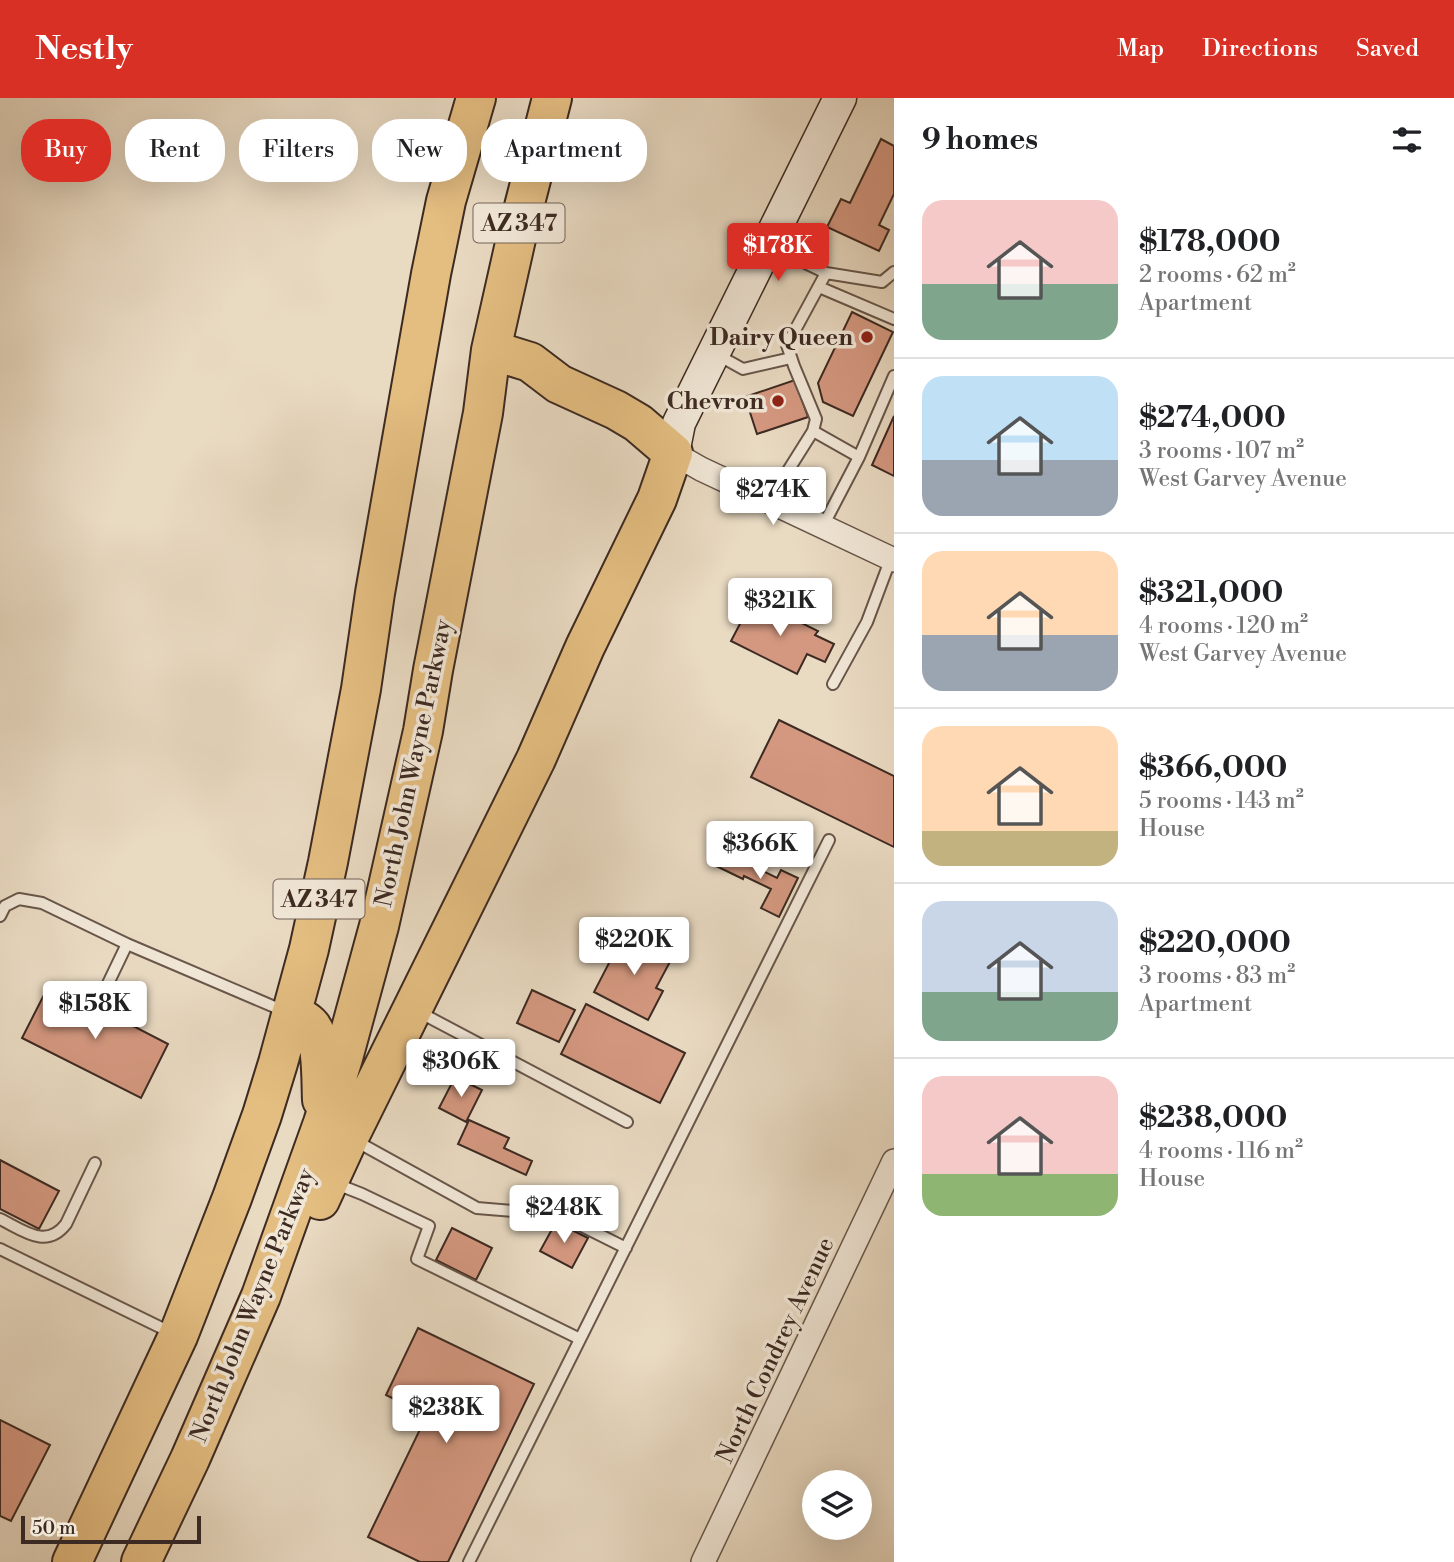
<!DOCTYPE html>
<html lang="en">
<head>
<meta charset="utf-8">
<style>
	body { margin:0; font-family:"Libre Bodoni",serif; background:#f2f2f2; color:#202124; height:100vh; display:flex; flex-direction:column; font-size:26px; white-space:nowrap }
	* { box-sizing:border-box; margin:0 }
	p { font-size:23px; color:#757577 }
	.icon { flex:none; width:38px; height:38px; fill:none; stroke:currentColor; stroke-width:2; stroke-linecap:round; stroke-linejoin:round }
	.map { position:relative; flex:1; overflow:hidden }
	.sheet { display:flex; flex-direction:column; background:#fff; width:560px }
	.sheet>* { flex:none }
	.guide { position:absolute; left:21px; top:21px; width:665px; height:63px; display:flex; gap:14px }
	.buttons { position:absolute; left:802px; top:1372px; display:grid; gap:14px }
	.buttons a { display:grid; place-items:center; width:70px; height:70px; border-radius:50%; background:#fff; box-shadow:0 7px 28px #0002; font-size:35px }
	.scale { position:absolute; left:21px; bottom:18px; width:180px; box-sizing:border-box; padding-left:7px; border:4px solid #3d2a22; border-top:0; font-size:19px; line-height:24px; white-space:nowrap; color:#3d2a22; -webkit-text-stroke:5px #f1e7d7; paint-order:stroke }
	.price { position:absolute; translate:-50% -60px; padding:0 16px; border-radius:7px; background:#fff; color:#222; font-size:23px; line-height:46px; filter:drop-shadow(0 2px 4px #0008) }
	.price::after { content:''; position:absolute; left:50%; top:42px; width:21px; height:16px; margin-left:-10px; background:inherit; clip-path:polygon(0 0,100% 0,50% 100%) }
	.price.selected { background:#d93025; color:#fff }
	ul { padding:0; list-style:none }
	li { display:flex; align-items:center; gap:21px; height:175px; padding:0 28px }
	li+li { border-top:2px solid #e0e0e0 }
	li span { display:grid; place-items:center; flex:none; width:196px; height:140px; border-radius:21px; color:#555 }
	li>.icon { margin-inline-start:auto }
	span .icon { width:84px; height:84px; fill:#fffc; stroke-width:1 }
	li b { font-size:30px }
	h2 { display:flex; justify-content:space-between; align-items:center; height:84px; padding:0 28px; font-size:30px }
	.chip { padding:0 24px; border-radius:28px; background:#fff; box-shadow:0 7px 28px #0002; font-size:24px; line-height:63px }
	.chip.selected { background:#d93025; color:#fff }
	header { display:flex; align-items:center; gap:42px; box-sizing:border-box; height:98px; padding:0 35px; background:#d93025; color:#fff }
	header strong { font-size:33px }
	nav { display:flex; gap:38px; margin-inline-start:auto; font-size:24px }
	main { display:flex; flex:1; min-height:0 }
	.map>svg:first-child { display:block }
	.building { fill:#d49880; stroke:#3d2a22; stroke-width:2 }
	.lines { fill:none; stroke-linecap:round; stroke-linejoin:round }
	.lane-casing { stroke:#68564a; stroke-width:14 }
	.street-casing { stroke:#68564a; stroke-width:26 }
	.secondary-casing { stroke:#3d2a22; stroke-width:35 }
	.highway-casing { stroke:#3d2a22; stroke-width:42 }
	.lane { stroke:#f1e7d7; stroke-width:10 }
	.street { stroke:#f1e7d7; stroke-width:23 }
	.secondary { stroke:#f1e7d7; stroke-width:32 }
	.highway { stroke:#e4bd81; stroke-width:38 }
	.poi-dot { fill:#8f2418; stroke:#f1e7d7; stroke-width:2.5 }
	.labels { text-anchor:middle; stroke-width:7; stroke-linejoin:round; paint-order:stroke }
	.shield { fill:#f1e7d7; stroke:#736358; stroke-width:2 }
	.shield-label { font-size:23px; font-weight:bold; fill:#3d2a22 }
	.poi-label { font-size:24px; font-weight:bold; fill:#3d2a22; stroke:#f1e7d7; text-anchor:end }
	.street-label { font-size:24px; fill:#3d2a22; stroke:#f1e7d7 }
</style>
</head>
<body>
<header>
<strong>Nestly</strong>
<nav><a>Map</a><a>Directions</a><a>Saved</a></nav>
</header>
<main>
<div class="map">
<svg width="894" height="1464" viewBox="0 0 894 1464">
	<rect width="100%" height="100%" fill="#e9dac2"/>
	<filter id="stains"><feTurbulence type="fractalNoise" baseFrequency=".00286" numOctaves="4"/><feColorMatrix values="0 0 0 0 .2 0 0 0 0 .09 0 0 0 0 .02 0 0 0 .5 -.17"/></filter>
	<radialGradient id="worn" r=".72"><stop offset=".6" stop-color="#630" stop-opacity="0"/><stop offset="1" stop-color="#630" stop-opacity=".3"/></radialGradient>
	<path class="building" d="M881 41 894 48V96L879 127 889 132 879 153 827 129 841 101 850 105Z
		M852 214 893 234 853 318 823 304 818 285Z
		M795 282 808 319 757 336 745 299Z
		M894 318V378L872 367Z
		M753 501 818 533 815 537 834 546 825 564 807 556 797 576 731 543Z
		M779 622 894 678V749L751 679Z
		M719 751 777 780 781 772 798 780 779 819 761 810 771 791 744 778 743 781 712 766Z
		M624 836 672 860 656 890 663 893 648 922 594 894Z
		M50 885 168 946 141 1000 22 940Z
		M532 892 575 912 559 944 517 925Z
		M586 906 685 955 660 1005 561 956Z
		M455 979 482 992 466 1024 439 1010Z
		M469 1022 509 1040 504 1050 532 1063 526 1077 458 1046Z
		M0 1062 59 1093 39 1131 0 1111Z
		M556 1124 588 1140 572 1170 540 1153Z
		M452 1130 492 1150 476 1182 436 1162Z
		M418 1230 534 1286 448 1464H420L368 1439 427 1317 386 1297Z
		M0 1322 50 1347 11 1423 0 1418Z"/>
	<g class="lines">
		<g class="lane-casing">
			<path id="lane" d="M826 175 882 184 894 174
				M819 189 894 221
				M716 256 743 271 791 260
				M813 333 859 359
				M769 403 813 333 816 321 794 268 787 247 826 175 770 148
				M823 428 859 359 894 278
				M833 586 867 524 891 460
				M0 818 5 808 19 801 42 805 127 846 284 913
				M103 896 127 846
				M419 914 627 1024
				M354 1042 477 1110 526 1114H554L626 1150
				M334 1085 362 1096 429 1128 417 1161 580 1241
				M0 1121C23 1132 46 1152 66 1126L95 1065
				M0 1151 172 1235
				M469 1464 829 742"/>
		</g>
		<g class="street-casing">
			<path id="street" d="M673 355 701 371 894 462
				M703 1464 894 1063"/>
		</g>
		<g class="secondary-casing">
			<path id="secondary" d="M673 355 679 325 840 0"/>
		</g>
		<g class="highway-casing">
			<path id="highway" d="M291 916C298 919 306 922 311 928 323 942 321 984 322 1002
				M320 1102 349 1039 536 661 585 549 657 401 673 355 638 325 616 312 559 286 530 264 491 252
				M72 1464 178 1238 232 1100 262 1017 278 965 309 851 328 764 361 591 375 495 431 176 446 103 476 0
				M141 1464 190 1361 261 1198 323 1025 343 960 379 828 423 633 433 572 483 315 491 252 518 132 552 0"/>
		</g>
		<use href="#lane" class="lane"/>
		<use href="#street" class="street"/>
		<use href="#secondary" class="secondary"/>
		<use href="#highway" class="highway"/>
	</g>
	<g class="poi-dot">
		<circle cx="867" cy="239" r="7"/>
		<circle cx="778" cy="303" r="7"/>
	</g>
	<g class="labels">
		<g class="shield">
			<rect x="473.5" y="105.5" width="91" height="39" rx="5"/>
			<rect x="273.5" y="781.5" width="91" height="39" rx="5"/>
		</g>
		<g class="shield-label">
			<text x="519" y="133">AZ 347</text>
			<text x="319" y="809">AZ 347</text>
		</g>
		<g class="poi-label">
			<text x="853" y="247">Dairy Queen</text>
			<text x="764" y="311">Chevron</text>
		</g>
		<g class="street-label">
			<text transform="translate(413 665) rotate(-78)" y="8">North John Wayne Parkway</text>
			<text transform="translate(252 1207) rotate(-68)" y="8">North John Wayne Parkway</text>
			<text transform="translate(775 1252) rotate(-65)" y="8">North Condrey Avenue</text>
		</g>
	</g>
	<rect width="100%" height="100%" filter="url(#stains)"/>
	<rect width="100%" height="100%" fill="url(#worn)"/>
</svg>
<div class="buttons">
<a><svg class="icon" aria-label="layers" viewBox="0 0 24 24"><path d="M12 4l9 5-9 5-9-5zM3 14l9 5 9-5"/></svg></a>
</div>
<div class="scale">50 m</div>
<b class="price selected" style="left:778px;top:185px">$178K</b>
<b class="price" style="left:773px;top:429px">$274K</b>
<b class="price" style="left:780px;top:540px">$321K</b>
<b class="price" style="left:760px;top:783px">$366K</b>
<b class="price" style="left:634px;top:879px">$220K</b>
<b class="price" style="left:95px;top:943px">$158K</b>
<b class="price" style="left:461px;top:1001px">$306K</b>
<b class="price" style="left:564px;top:1147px">$248K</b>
<b class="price" style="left:446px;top:1347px">$238K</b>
<div class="guide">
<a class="chip selected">Buy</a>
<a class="chip">Rent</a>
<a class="chip">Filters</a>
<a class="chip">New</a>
<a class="chip">Apartment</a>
</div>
</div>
<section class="sheet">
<h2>9 homes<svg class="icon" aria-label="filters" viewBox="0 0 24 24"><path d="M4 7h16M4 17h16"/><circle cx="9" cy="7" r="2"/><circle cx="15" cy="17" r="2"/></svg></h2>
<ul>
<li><span style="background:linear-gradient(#f6c9c9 60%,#7fa58c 0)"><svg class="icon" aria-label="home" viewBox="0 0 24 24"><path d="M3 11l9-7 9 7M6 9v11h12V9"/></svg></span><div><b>$178,000</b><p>2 rooms · 62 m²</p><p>Apartment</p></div></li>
<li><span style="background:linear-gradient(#bfe0f5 60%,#9aa5b1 0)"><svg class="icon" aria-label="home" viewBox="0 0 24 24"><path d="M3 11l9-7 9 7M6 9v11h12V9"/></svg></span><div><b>$274,000</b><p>3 rooms · 107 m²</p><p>West Garvey Avenue</p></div></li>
<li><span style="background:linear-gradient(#ffd9b3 60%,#9aa5b1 0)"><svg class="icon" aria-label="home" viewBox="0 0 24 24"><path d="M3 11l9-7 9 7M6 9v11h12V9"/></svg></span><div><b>$321,000</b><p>4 rooms · 120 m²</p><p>West Garvey Avenue</p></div></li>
<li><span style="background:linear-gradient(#ffd9b3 75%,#c2b280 0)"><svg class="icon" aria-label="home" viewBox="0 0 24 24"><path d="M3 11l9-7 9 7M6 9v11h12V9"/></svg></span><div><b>$366,000</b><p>5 rooms · 143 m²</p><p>House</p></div></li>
<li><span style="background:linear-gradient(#c9d6e8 65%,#7fa58c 0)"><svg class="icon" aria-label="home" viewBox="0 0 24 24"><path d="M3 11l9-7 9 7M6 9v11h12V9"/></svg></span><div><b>$220,000</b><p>3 rooms · 83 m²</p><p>Apartment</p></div></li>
<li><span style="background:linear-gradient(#f6c9c9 70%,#8fb573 0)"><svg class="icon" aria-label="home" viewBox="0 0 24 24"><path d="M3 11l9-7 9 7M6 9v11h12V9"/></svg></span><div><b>$238,000</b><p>4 rooms · 116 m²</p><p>House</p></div></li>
</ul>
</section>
</main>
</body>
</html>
